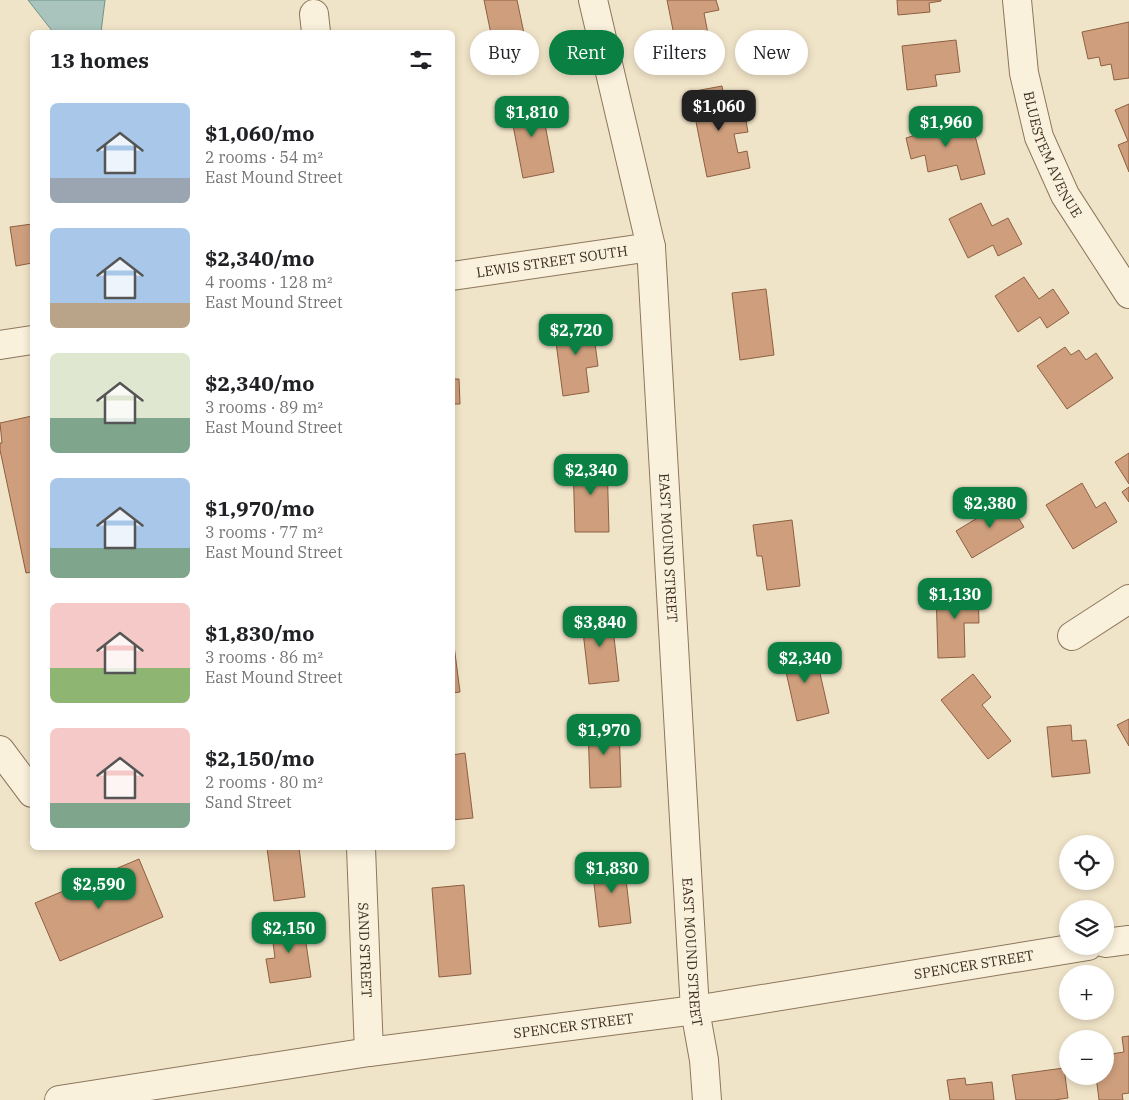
<!DOCTYPE html>
<html lang="en">
<head>
<meta charset="utf-8">
<style>
	body { margin:0; font-family:"IBM Plex Serif",serif; background:#f6f6f6; color:#202124; height:100vh; display:flex; flex-direction:column; font-size:19px; white-space:nowrap }
	* { box-sizing:border-box; margin:0 }
	p { font-size:16px; color:#757577 }
	.icon { flex:none; width:28px; height:28px; fill:none; stroke:currentColor; stroke-width:2; stroke-linecap:round; stroke-linejoin:round }
	.map { position:relative; flex:1; overflow:hidden }
	.drawer { position:absolute; left:30px; top:30px; width:425px; height:820px; display:flex; flex-direction:column; background:#fff; border-radius:8px; box-shadow:0 2px 8px #0003 }
	.drawer>* { flex:none }
	.hud { position:absolute; left:470px; top:30px; width:475px; height:45px; display:flex; gap:10px }
	.tools { position:absolute; left:1059px; top:835px; display:grid; gap:10px }
	.tools a { display:grid; place-items:center; width:55px; height:55px; border-radius:50%; background:#fff; box-shadow:0 2px 8px #0003; font-size:25px }
	.price { position:absolute; translate:-50% -42px; padding:0 11px; border-radius:10px; background:#0b8043; color:#fff; font-size:16px; line-height:32px; filter:drop-shadow(0 1px 2px #0008) }
	.price::after { content:''; position:absolute; left:50%; top:30px; width:15px; height:11px; margin-left:-8px; background:inherit; clip-path:polygon(0 0,100% 0,50% 100%) }
	.price.current { background:#222; color:#fff }
	ul { padding:0; list-style:none }
	li { display:flex; align-items:center; gap:15px; height:125px; padding:0 20px }
	li span { display:grid; place-items:center; flex:none; width:140px; height:100px; border-radius:8px; color:#555 }
	li>.icon { margin-inline-start:auto }
	span .icon { width:60px; height:60px; fill:#fffc; stroke-width:1 }
	li b { font-size:21px }
	h2 { display:flex; justify-content:space-between; align-items:center; height:60px; padding:0 20px; font-size:21px }
	.tag { padding:0 18px; border-radius:22px; background:#fff; box-shadow:0 2px 8px #0003; font-size:18px; line-height:45px }
	.tag.current { background:#0b8043; color:#fff }
	.map>svg:first-child { display:block }
	.water { fill:#a9c4bc; stroke:#6f938a }
	.building { fill:#cf9f7d; stroke:#8d5f41 }
	.lines { fill:none; stroke-linecap:round; stroke-linejoin:round }
	.minor-casing { stroke:#8d765c; stroke-width:30 }
	.minor { stroke:#faf1dc; stroke-width:28 }
	.labels { text-anchor:middle; stroke-width:4; stroke-linejoin:round; paint-order:stroke }
	.street-label { font-size:14px; fill:#3d2e20; stroke:#f7eed8 }
</style>
</head>
<body>
<div class="map">
<svg width="1129" height="1100" viewBox="0 0 1129 1100">
	<rect width="100%" height="100%" fill="#f0e4c8"/>
	<path class="water" d="M28 0H105L101 32H53Z"/>
	<path class="building" d="M484 0H517L529 57 497 63Z
		M667 0H716L719 10 704 13 709 39 676 45Z
		M897 0H941V1L929 3 930 12 898 15Z
		M1129 22V78L1114 80 1111 64 1101 66 1099 57 1088 59 1082 32Z
		M956 40 960 72 935 75 937 86 907 90 902 46Z
		M722 86 727 113 744 110 748 132 734 134 738 153 747 151 750 168 707 177 690 92Z
		M540 98 554 172 523 178 509 104Z
		M1129 104V172L1118 145 1128 141 1115 110Z
		M945 116 951 138 974 132 985 174 961 180 957 165 928 172 925 155 911 159 906 138 916 135 913 123Z
		M981 203 992 226 1008 218 1022 244 998 256 993 245 968 258 949 219Z
		M32 224V263L16 266 10 227Z
		M1024 277 1039 299 1053 289 1069 313 1047 328 1040 317 1018 332 995 296Z
		M766 289 774 355 740 360 732 293Z
		M592 321 598 366 586 368 589 392 563 396 554 327Z
		M1065 347 1071 355 1079 350 1086 360 1096 353 1113 378 1067 409 1037 366Z
		M452 379H459L460 404H452Z
		M32 416V572L26 573 0 450V443H2L0 423Z
		M1129 453V484L1115 462Z
		M607 459 609 532H575L573 460Z
		M1082 483 1096 508 1105 502 1117 522 1073 549 1046 505Z
		M1129 487V502L1122 492Z
		M1007 500 1024 527 972 558 956 531Z
		M792 520 800 586 767 590 762 556H757L753 525Z
		M978 590 979 623H964L965 657 938 658 936 591Z
		M611 611 619 681 589 684 581 614Z
		M452 630 460 692 452 693Z
		M814 647 829 713 797 721 782 654Z
		M973 674 991 697 982 705 1011 741 988 759 941 700Z
		M1129 719V746L1117 725Z
		M619 725 621 787 590 788 588 726Z
		M1071 725 1072 741 1086 740 1090 773 1052 777 1047 727Z
		M465 753 473 818 452 820V755Z
		M267 848H299L305 897 274 901Z
		M139 859 163 917 60 961 35 903Z
		M624 862 631 923 599 927 592 866Z
		M464 885 471 974 439 977 432 888Z
		M303 923 311 977 270 983 266 959 275 958 271 927Z
		M1129 1036V1093L1122 1094 1123 1100H1099L1096 1076H1105V1055L1124 1052 1122 1037Z
		M1064 1068 1068 1098 1054 1100H1016L1012 1075Z
		M965 1078 966 1085 992 1082 994 1100H950L947 1080Z"/>
	<g class="lines">
		<g class="minor-casing">
			<g id="minor">
				<path id="s1" d="M593 0 651 247 695 1010 704 1060 707 1100"/>
				<path id="s2" d="M1017 0 1024 73 1039 137 1065 195 1129 294"/>
				<path d="M314 14 316 32"/>
				<path id="s3" d="M452 276 651 247"/>
				<path d="M0 345 32 340"/>
				<path d="M1072 636 1129 599"/>
				<path d="M0 750 32 793"/>
				<path id="s4" d="M361 848 369 1052"/>
				<path d="M1105 943 1129 940"/>
				<path id="s5" d="M59 1100 369 1052 695 1010 1088 946"/>
			</g>
		</g>
		<use href="#minor" class="minor"/>
	</g>
	<g class="labels">
		<g class="street-label">
			<text dy="5" stroke="none"><textPath href="#s2" startOffset="160">BLUESTEM AVENUE</textPath></text>
			<text dy="5" stroke="none"><textPath href="#s3" startOffset="101">LEWIS STREET SOUTH</textPath></text>
			<text dy="5" stroke="none"><textPath href="#s1" startOffset="555">EAST MOUND STREET</textPath></text>
			<text dy="5" stroke="none"><textPath href="#s4" startOffset="102">SAND STREET</textPath></text>
			<text dy="5" stroke="none"><textPath href="#s1" startOffset="960">EAST MOUND STREET</textPath></text>
			<text dy="5" stroke="none"><textPath href="#s5" startOffset="925">SPENCER STREET</textPath></text>
			<text dy="5" stroke="none"><textPath href="#s5" startOffset="520">SPENCER STREET</textPath></text>
		</g>
	</g>
</svg>
<div class="tools">
<a><svg class="icon" aria-label="locate" viewBox="0 0 24 24"><circle cx="12" cy="12" r="6"/><path d="M12 2v4M12 18v4M2 12h4M18 12h4"/></svg></a>
<a><svg class="icon" aria-label="layers" viewBox="0 0 24 24"><path d="M12 4l9 5-9 5-9-5zM3 14l9 5 9-5"/></svg></a>
<a>+</a>
<a>−</a>
</div>
<b class="price current" style="left:719px;top:132px">$1,060</b>
<b class="price" style="left:532px;top:138px">$1,810</b>
<b class="price" style="left:946px;top:148px">$1,960</b>
<b class="price" style="left:576px;top:356px">$2,720</b>
<b class="price" style="left:591px;top:496px">$2,340</b>
<b class="price" style="left:990px;top:529px">$2,380</b>
<b class="price" style="left:955px;top:620px">$1,130</b>
<b class="price" style="left:600px;top:648px">$3,840</b>
<b class="price" style="left:805px;top:684px">$2,340</b>
<b class="price" style="left:604px;top:756px">$1,970</b>
<b class="price" style="left:612px;top:894px">$1,830</b>
<b class="price" style="left:99px;top:910px">$2,590</b>
<b class="price" style="left:289px;top:954px">$2,150</b>
<div class="hud">
<a class="tag">Buy</a>
<a class="tag current">Rent</a>
<a class="tag">Filters</a>
<a class="tag">New</a>
</div>
<section class="drawer">
<h2>13 homes<svg class="icon" aria-label="filters" viewBox="0 0 24 24"><path d="M4 7h16M4 17h16"/><circle cx="9" cy="7" r="2"/><circle cx="15" cy="17" r="2"/></svg></h2>
<ul>
<li><span style="background:linear-gradient(#a9c7e8 75%,#9aa5b1 0)"><svg class="icon" aria-label="home" viewBox="0 0 24 24"><path d="M3 11l9-7 9 7M6 9v11h12V9"/></svg></span><div><b>$1,060/mo</b><p>2 rooms · 54 m²</p><p>East Mound Street</p></div></li>
<li><span style="background:linear-gradient(#a9c7e8 75%,#b9a48a 0)"><svg class="icon" aria-label="home" viewBox="0 0 24 24"><path d="M3 11l9-7 9 7M6 9v11h12V9"/></svg></span><div><b>$2,340/mo</b><p>4 rooms · 128 m²</p><p>East Mound Street</p></div></li>
<li><span style="background:linear-gradient(#dfe7d0 65%,#7fa58c 0)"><svg class="icon" aria-label="home" viewBox="0 0 24 24"><path d="M3 11l9-7 9 7M6 9v11h12V9"/></svg></span><div><b>$2,340/mo</b><p>3 rooms · 89 m²</p><p>East Mound Street</p></div></li>
<li><span style="background:linear-gradient(#a9c7e8 70%,#7fa58c 0)"><svg class="icon" aria-label="home" viewBox="0 0 24 24"><path d="M3 11l9-7 9 7M6 9v11h12V9"/></svg></span><div><b>$1,970/mo</b><p>3 rooms · 77 m²</p><p>East Mound Street</p></div></li>
<li><span style="background:linear-gradient(#f6c9c9 65%,#8fb573 0)"><svg class="icon" aria-label="home" viewBox="0 0 24 24"><path d="M3 11l9-7 9 7M6 9v11h12V9"/></svg></span><div><b>$1,830/mo</b><p>3 rooms · 86 m²</p><p>East Mound Street</p></div></li>
<li><span style="background:linear-gradient(#f6c9c9 75%,#7fa58c 0)"><svg class="icon" aria-label="home" viewBox="0 0 24 24"><path d="M3 11l9-7 9 7M6 9v11h12V9"/></svg></span><div><b>$2,150/mo</b><p>2 rooms · 80 m²</p><p>Sand Street</p></div></li>
</ul>
</section>
</div>
</body>
</html>
